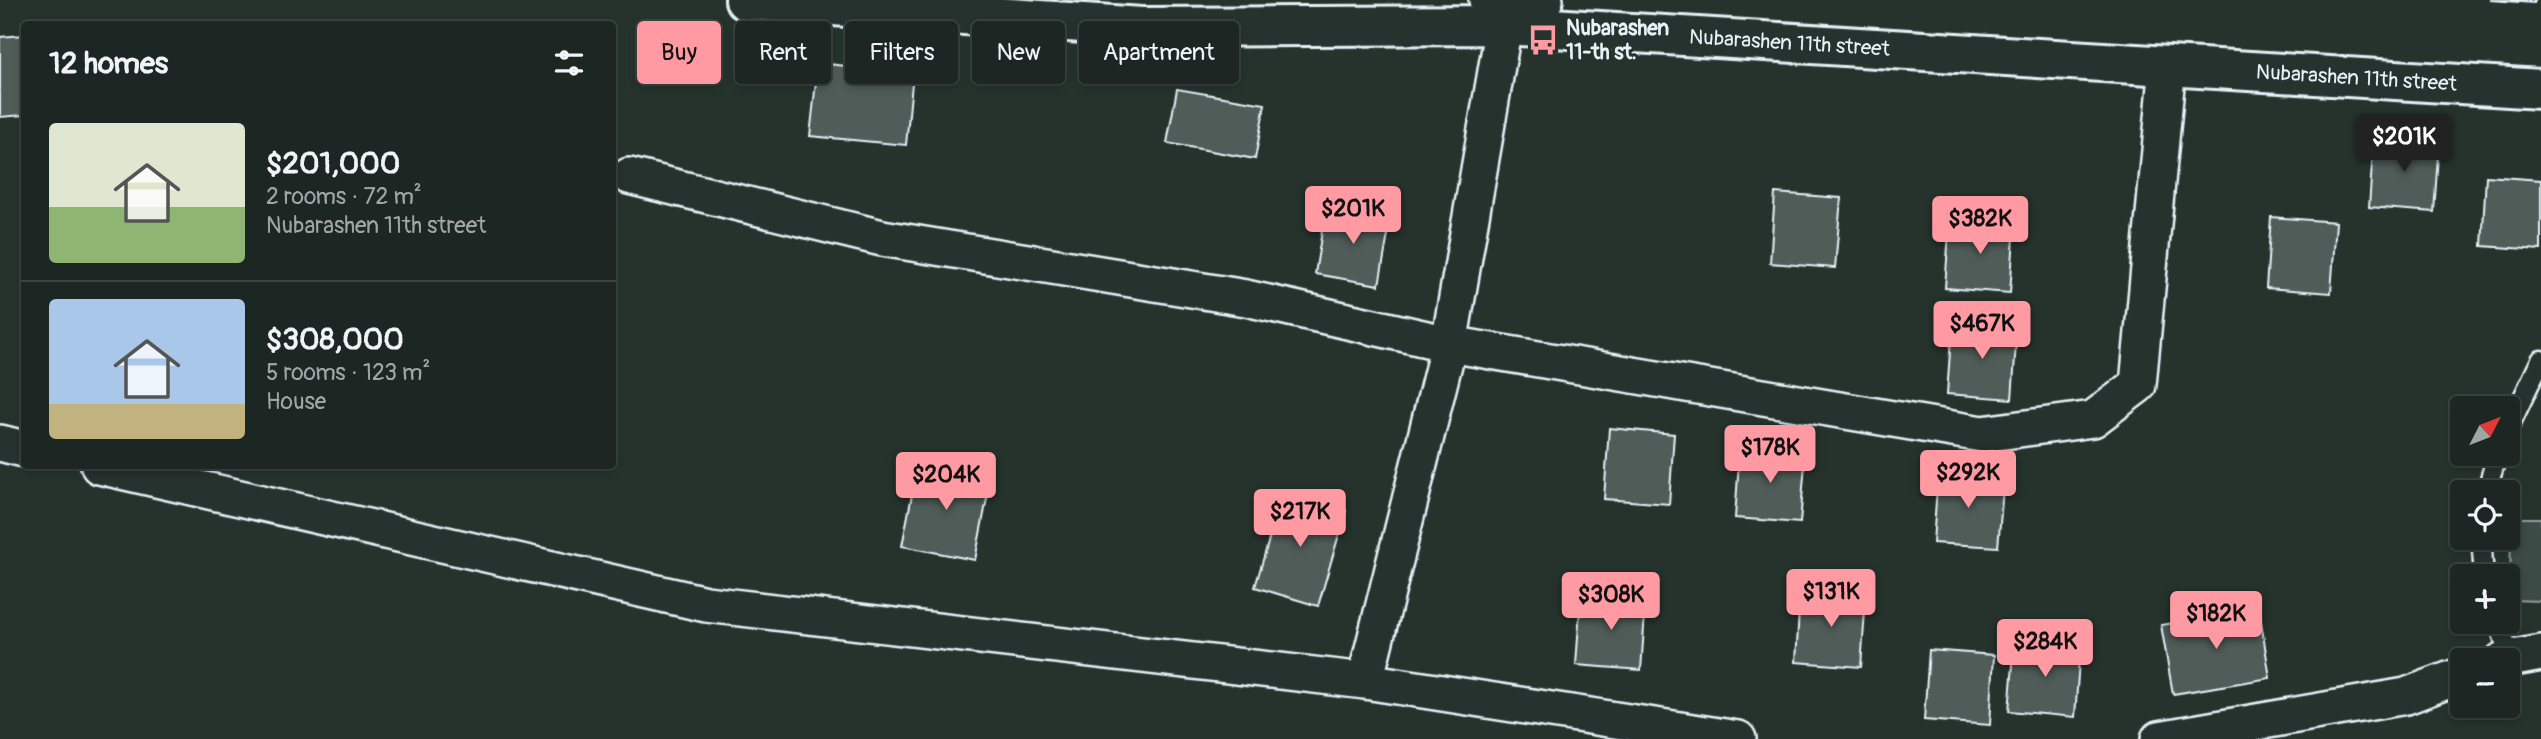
<!DOCTYPE html>
<html lang="en">
<head>
<meta charset="utf-8">
<style>
	body { margin:0; font-family:Pangolin,sans-serif; background:#252e2a; color:#f1f3f6; height:100vh; display:flex; flex-direction:column; font-size:26px; white-space:nowrap }
	* { box-sizing:border-box; margin:0 }
	p { font-size:23px; color:#a0a5a5 }
	.icon { flex:none; width:38px; height:38px; fill:none; stroke:currentColor; stroke-width:2; stroke-linecap:round; stroke-linejoin:round }
	.map { position:relative; flex:1; overflow:hidden }
	.drawer { position:absolute; left:21px; top:21px; width:595px; height:448px; display:flex; flex-direction:column; background:#1c2622; border-radius:7px; box-shadow:0 4px 10px #0003,0 0 0 2px #3a4340 }
	.drawer>* { flex:none }
	.hud { position:absolute; left:637px; top:21px; width:665px; height:63px; display:flex; gap:14px }
	.needle { width:46px; rotate:48deg }
	.fabs { position:absolute; left:2450px; top:396px; display:grid; gap:14px }
	.fabs a { display:grid; place-items:center; width:70px; height:70px; border-radius:7px; background:#1c2622; box-shadow:0 4px 10px #0003,0 0 0 2px #3a4340; font-size:35px }
	.price { position:absolute; translate:-50% -60px; padding:0 16px; border-radius:7px; background:#ff9aa2; color:#111; font-size:23px; line-height:46px; filter:drop-shadow(0 2px 4px #0008) }
	.price::after { content:''; position:absolute; left:50%; top:42px; width:21px; height:16px; margin-left:-10px; background:inherit; clip-path:polygon(0 0,100% 0,50% 100%) }
	.price.current { background:#222; color:#fff }
	ul { padding:0; list-style:none }
	li { display:flex; align-items:center; gap:21px; height:175px; padding:0 28px }
	li+li { border-top:2px solid #3a4340 }
	li span { display:grid; place-items:center; flex:none; width:196px; height:140px; border-radius:7px; color:#555 }
	li>.icon { margin-inline-start:auto }
	span .icon { width:84px; height:84px; fill:#fffc; stroke-width:1 }
	li b { font-size:30px }
	h2 { display:flex; justify-content:space-between; align-items:center; height:84px; padding:0 28px; font-size:30px }
	.pill { padding:0 24px; border-radius:7px; background:#1c2622; box-shadow:0 4px 10px #0003,0 0 0 2px #3a4340; font-size:24px; line-height:63px }
	.pill.current { background:#ff9aa2; color:#111 }
	.map>svg:first-child { display:block }
	.pitch { fill:#3e4b47; stroke:#939ea0; stroke-width:2 }
	.building { fill:#505c59; stroke:#e8f1f8; stroke-width:2 }
	.lines { fill:none; stroke-linecap:round; stroke-linejoin:round }
	.service-casing { stroke:#e8f1f8; stroke-width:23 }
	.minor-casing { stroke:#e8f1f8; stroke-width:40 }
	.tertiary-casing { stroke:#e8f1f8; stroke-width:44 }
	.service { stroke:#26332d; stroke-width:18 }
	.minor { stroke:#26332d; stroke-width:35 }
	.tertiary { stroke:#26332d; stroke-width:38 }
	.labels { text-anchor:middle; stroke-width:6; stroke-linejoin:round; paint-order:stroke }
	.poi-label { font-size:21px; font-weight:bold; fill:#e8f1f8; stroke:#26332d; text-anchor:start }
	.street-label { font-size:21px; fill:#e8f1f8; stroke:#26332d }
</style>
</head>
<body>
<div class="map">
<svg width="2541" height="739" viewBox="0 0 2541 739">
	<rect width="100%" height="100%" fill="#26332d"/>
	<filter id="ink" filterUnits="userSpaceOnUse"><feTurbulence type="fractalNoise" baseFrequency=".0143" numOctaves="2"/><feDisplacementMap in="SourceGraphic" scale="14" xChannelSelector="R" yChannelSelector="G"/><feConvolveMatrix kernelMatrix="1 2 1 2 8 2 1 2 1" color-interpolation-filters="sRGB"/></filter>
	<g filter="url(#ink)">
		<path class="pitch" d="M2511 518H2541V601L2510 600Z"/>
		<path class="building" d="M2490 0H2535L2534 3Z
			M24 35V115L0 117V37Z
			M818 63 913 73 906 145 810 136Z
			M1177 89 1265 104 1255 159 1167 143Z
			M2374 136 2439 141 2434 212 2369 207Z
			M2486 176 2541 180V250L2482 246Z
			M1775 193 1841 198 1835 268 1770 263Z
			M1326 206 1391 218 1379 285 1315 274Z
			M2271 217 2336 222 2331 293 2266 288Z
			M1950 218 2015 223 2010 293 1945 288Z
			M1952 324 2017 329 2012 399 1947 394Z
			M1609 428 1674 434 1669 504 1604 499Z
			M1740 447 1806 452 1800 523 1735 518Z
			M918 464 991 478 975 560 902 546Z
			M1938 472 2004 477 1998 547 1933 543Z
			M1283 492 1346 511 1318 606 1255 587Z
			M1800 592 1866 597 1861 667 1796 662Z
			M1581 594 1646 599 1641 670 1576 665Z
			M2259 609 2270 678 2173 694 2161 625Z
			M2015 641 2080 646 2075 717 2009 711Z
			M1929 650 1994 655 1990 725 1924 720Z"/>
		<g class="lines">
			<g class="service-casing">
				<path id="service" d="M2508 429 2541 360
					M2486 492 2498 453
					M2481 537 2484 576
					M2498 621 2510 657"/>
			</g>
			<g class="minor-casing">
				<path id="minor" d="M1504 25 1545 0
					M629 176 882 238 1246 298 1449 344 1982 434 2093 419 2138 385 2168 65
					M0 443 24 449
					M99 466 706 604 1365 681 1738 739
					M2503 660 2541 653
					M1365 681 1449 344 1504 25 1487 0
					M2159 739 2406 696 2462 675"/>
			</g>
			<g class="tertiary-casing">
				<g id="tertiary">
					<path id="s1" d="M745 0 1142 27 1504 25 2541 89"/>
				</g>
			</g>
			<use href="#service" class="service"/>
			<use href="#minor" class="minor"/>
			<use href="#tertiary" class="tertiary"/>
		</g>
	</g>
	<defs>
		<g id="bus-bare" transform="scale(2.415)"><path d="M-5-6H5V4H4V6H2V4H-2V6H-4V4H-5ZM-3.5-4V0h7V-4ZM-3.5 1.2v1.5H-2V1.2ZM2 1.2v1.5H3.5V1.2Z" fill="#ff9aa2" stroke="#26332d" stroke-width="2.5" paint-order="stroke"/></g>
	</defs>
	<g fill-rule="evenodd">
		<use href="#bus-bare" x="1543" y="40"/>
	</g>
	<g class="labels">
		<g class="poi-label">
			<text x="1566" y="35">Nubarashen<tspan x="1566" dy="24">11-th st.</tspan></text>
		</g>
		<g class="street-label">
			<text dy="7" stroke="none"><textPath href="#s1" startOffset="1046">Nubarashen 11th street</textPath></text>
			<text dy="7" stroke="none"><textPath href="#s1" startOffset="1614">Nubarashen 11th street</textPath></text>
		</g>
	</g>
</svg>
<div class="fabs">
<a><svg class="needle" viewBox="-14 -14 28 28"><path d="M0-13l5 13h-10z" fill="#e53935"/><path d="M0 13l5-13h-10z" fill="#a0a5a5"/></svg></a>
<a><svg class="icon" aria-label="locate" viewBox="0 0 24 24"><circle cx="12" cy="12" r="6"/><path d="M12 2v4M12 18v4M2 12h4M18 12h4"/></svg></a>
<a>+</a>
<a>−</a>
</div>
<b class="price current" style="left:2404px;top:174px">$201K</b>
<b class="price" style="left:1353px;top:246px">$201K</b>
<b class="price" style="left:1980px;top:256px">$382K</b>
<b class="price" style="left:1982px;top:361px">$467K</b>
<b class="price" style="left:1770px;top:485px">$178K</b>
<b class="price" style="left:1968px;top:510px">$292K</b>
<b class="price" style="left:946px;top:512px">$204K</b>
<b class="price" style="left:1300px;top:549px">$217K</b>
<b class="price" style="left:1831px;top:629px">$131K</b>
<b class="price" style="left:1611px;top:632px">$308K</b>
<b class="price" style="left:2216px;top:651px">$182K</b>
<b class="price" style="left:2045px;top:679px">$284K</b>
<div class="hud">
<a class="pill current">Buy</a>
<a class="pill">Rent</a>
<a class="pill">Filters</a>
<a class="pill">New</a>
<a class="pill">Apartment</a>
</div>
<section class="drawer">
<h2>12 homes<svg class="icon" aria-label="filters" viewBox="0 0 24 24"><path d="M4 7h16M4 17h16"/><circle cx="9" cy="7" r="2"/><circle cx="15" cy="17" r="2"/></svg></h2>
<ul>
<li><span style="background:linear-gradient(#dfe7d0 60%,#8fb573 0)"><svg class="icon" aria-label="home" viewBox="0 0 24 24"><path d="M3 11l9-7 9 7M6 9v11h12V9"/></svg></span><div><b>$201,000</b><p>2 rooms · 72 m²</p><p>Nubarashen 11th street</p></div></li>
<li><span style="background:linear-gradient(#a9c7e8 75%,#c2b280 0)"><svg class="icon" aria-label="home" viewBox="0 0 24 24"><path d="M3 11l9-7 9 7M6 9v11h12V9"/></svg></span><div><b>$308,000</b><p>5 rooms · 123 m²</p><p>House</p></div></li>
</ul>
</section>
</div>
</body>
</html>
